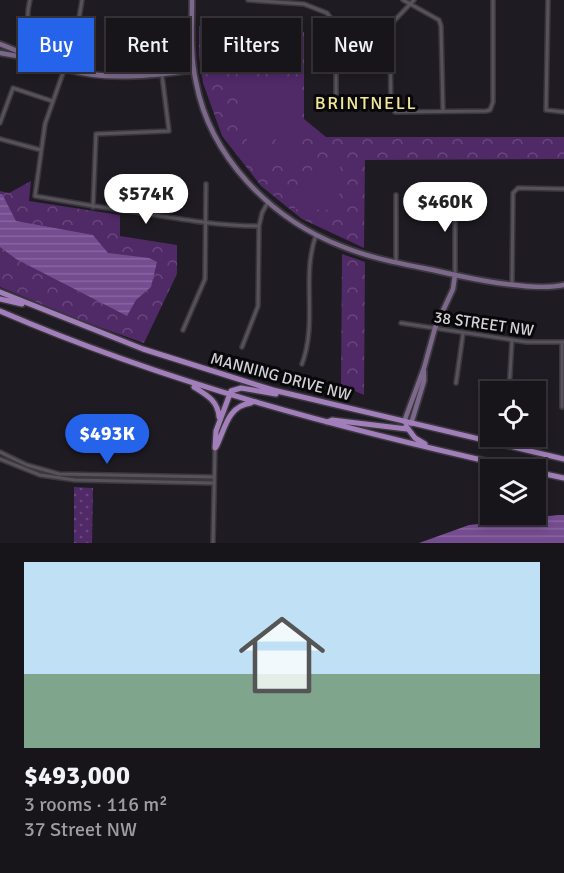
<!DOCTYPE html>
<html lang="en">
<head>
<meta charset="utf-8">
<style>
	body { margin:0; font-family:Signika,sans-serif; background:#201d23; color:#f1f3f6; height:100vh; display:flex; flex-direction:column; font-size:22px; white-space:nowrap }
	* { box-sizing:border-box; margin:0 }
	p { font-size:20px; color:#9e9ea2 }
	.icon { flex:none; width:33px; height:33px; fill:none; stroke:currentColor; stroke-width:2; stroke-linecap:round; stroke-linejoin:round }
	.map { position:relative; height:543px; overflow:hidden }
	.details { display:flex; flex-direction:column; background:#17141a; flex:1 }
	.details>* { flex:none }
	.banner { position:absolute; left:18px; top:18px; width:528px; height:54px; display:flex; gap:12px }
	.buttons { position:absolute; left:480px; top:381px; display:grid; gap:12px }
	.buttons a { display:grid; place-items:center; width:66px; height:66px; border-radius:0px; background:#17141a; box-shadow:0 3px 9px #0003,0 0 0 2px #363339; font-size:30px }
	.price { position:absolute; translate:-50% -51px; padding:0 14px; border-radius:21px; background:#fff; color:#222; font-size:20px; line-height:39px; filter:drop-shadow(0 2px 3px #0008) }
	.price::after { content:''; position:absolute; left:50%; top:36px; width:18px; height:14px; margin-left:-9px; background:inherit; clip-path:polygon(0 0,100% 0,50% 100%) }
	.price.selected { background:#2563eb; color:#fff }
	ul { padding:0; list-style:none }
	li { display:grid; align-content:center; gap:12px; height:318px; padding:0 24px }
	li+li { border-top:2px solid #363339 }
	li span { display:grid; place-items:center; height:186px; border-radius:0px; color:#555 }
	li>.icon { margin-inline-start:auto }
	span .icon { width:108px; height:108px; fill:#fffc; stroke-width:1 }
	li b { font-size:26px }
	.tag { padding:0 21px; border-radius:0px; background:#17141a; box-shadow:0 3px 9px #0003,0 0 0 2px #363339; font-size:21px; line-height:54px }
	.tag.selected { background:#2563eb; color:#fff }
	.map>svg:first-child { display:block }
	.grass { fill:url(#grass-dots) }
	.park { fill:url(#park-crowns) }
	.pitch { fill:#502967 }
	.water { fill:url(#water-rules) }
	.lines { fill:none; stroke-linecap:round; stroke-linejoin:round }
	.street-casing { stroke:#3a373d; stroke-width:6 }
	.secondary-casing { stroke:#3a373d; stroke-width:8 }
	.primary-casing { stroke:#3a373d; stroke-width:8 }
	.street { stroke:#56515a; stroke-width:3 }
	.secondary { stroke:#7c688a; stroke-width:4.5 }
	.primary { stroke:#a27fbb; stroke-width:5 }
	.labels { text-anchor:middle; stroke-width:6; stroke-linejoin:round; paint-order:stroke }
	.street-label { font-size:16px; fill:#d5d2d7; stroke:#080709 }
	.neighbourhood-label { font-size:18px; letter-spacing:1.5px; fill:#f3e798; stroke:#080709 }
</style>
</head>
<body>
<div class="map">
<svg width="564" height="543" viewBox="0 0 564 543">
	<defs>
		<pattern id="grass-dots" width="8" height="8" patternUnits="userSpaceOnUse" patternTransform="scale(1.5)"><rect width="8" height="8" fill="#502967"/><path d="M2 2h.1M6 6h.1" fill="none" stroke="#68477c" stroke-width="1.8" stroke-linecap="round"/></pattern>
		<pattern id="park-crowns" width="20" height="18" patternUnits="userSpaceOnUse" patternTransform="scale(1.5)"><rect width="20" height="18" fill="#502967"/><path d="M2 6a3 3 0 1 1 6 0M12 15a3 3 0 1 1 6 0" fill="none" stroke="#68477c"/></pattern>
		<pattern id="water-rules" width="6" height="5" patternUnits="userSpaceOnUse" patternTransform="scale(1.5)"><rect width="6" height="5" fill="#754c90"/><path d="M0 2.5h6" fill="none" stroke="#88659f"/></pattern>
	</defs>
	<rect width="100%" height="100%" fill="#1f1b22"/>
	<path class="grass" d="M74 487 93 488 92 543H74Z"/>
	<path class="park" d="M199 26H227L304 32V119L326 137H564V159L365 160 364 248 302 219 261 186 222 136 203 83 199 56Z
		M31 181 29 201 120 215V236L177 245V274L144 343 79 320 0 287V191L9 193Z
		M342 254 365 262 364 395 341 385Z"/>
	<path class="pitch" d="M241 81H301V121H241Z
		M247 122H269V160H247Z
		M276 123H298V161H276Z
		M340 162 339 207 337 210 295 209C299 180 308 163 340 162Z"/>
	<path class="water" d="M0 194H2L16 221 93 235 108 253 149 258 157 262 151 287 136 300 127 316 16 259 0 247Z
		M558 515H564V543H419L469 525Z"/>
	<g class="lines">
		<g class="street-casing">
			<path id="street" d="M30 0C29 5 26 15 29 20 33 29 66 34 76 36
				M82 0 76 36 45 124 35 196C73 203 111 209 149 214 186 220 222 226 259 226
				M248 0 304 4 327 13 336 25V108
				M403 0 439 20 441 26 443 111
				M414 0 394 21 390 31 391 107 395 112 486 111 490 110 493 102V0
				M548 0 546 110 564 112
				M0 123 13 88 52 101
				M0 139 41 150
				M396 195V262
				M93 207 96 134 169 131 162 75
				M148 214 149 187
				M455 275V190
				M512 283 513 193 518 188 564 189
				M401 323 526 342H564
				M183 330 205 279 206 184
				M562 342V407
				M242 347 258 306 259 226 262 213 268 202
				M302 364C318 321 301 277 316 235
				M456 383 463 334
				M509 392 512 340
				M0 452 27 465 59 474 213 477
				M0 459 40 475 75 480 213 483
				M213 543 215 449"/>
		</g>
		<g class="secondary-casing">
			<path id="secondary" d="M192 0C192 27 190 55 196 82 210 157 271 219 341 246 370 258 402 264 433 270 467 278 531 292 564 285
				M0 44C22 52 42 63 65 69 105 81 152 76 194 70
				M0 53 29 58
				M404 422 424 368 435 328 453 289 455 275
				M411 424 424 381V371"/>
		</g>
		<g class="primary-casing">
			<path id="primary" d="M0 292 143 349 273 390 564 459
				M0 299 22 304
				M0 311C169 384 346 430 526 470
				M194 387C207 395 218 401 219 417
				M327 422 332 420 407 429
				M406 426 415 438 425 444
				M216 447C225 430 227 406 251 403
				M215 448 216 431 231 391 241 388 276 394
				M536 472 564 478"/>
		</g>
		<use href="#street" class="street"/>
		<use href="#secondary" class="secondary"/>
		<use href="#primary" class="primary"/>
	</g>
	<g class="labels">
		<g class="street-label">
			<text transform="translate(484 323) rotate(8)" y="6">38 STREET NW</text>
			<text transform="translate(281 376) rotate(15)" y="6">MANNING DRIVE NW</text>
		</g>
		<g class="neighbourhood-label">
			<text x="366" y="109">BRINTNELL</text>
		</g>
	</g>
</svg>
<div class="buttons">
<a><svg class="icon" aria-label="locate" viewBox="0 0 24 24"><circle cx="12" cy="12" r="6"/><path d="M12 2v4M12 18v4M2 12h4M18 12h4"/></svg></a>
<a><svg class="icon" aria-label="layers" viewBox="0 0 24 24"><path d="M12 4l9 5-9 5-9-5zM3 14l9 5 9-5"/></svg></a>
</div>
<b class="price" style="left:146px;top:225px">$574K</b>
<b class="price" style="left:445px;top:233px">$460K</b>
<b class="price selected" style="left:107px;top:465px">$493K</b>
<div class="banner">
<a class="tag selected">Buy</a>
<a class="tag">Rent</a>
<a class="tag">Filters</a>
<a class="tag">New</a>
</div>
</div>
<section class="details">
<ul>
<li><span style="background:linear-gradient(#bfe0f5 60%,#7fa58c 0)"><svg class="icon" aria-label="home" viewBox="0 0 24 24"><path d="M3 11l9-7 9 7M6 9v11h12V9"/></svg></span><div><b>$493,000</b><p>3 rooms · 116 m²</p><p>37 Street NW</p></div></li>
</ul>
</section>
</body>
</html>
